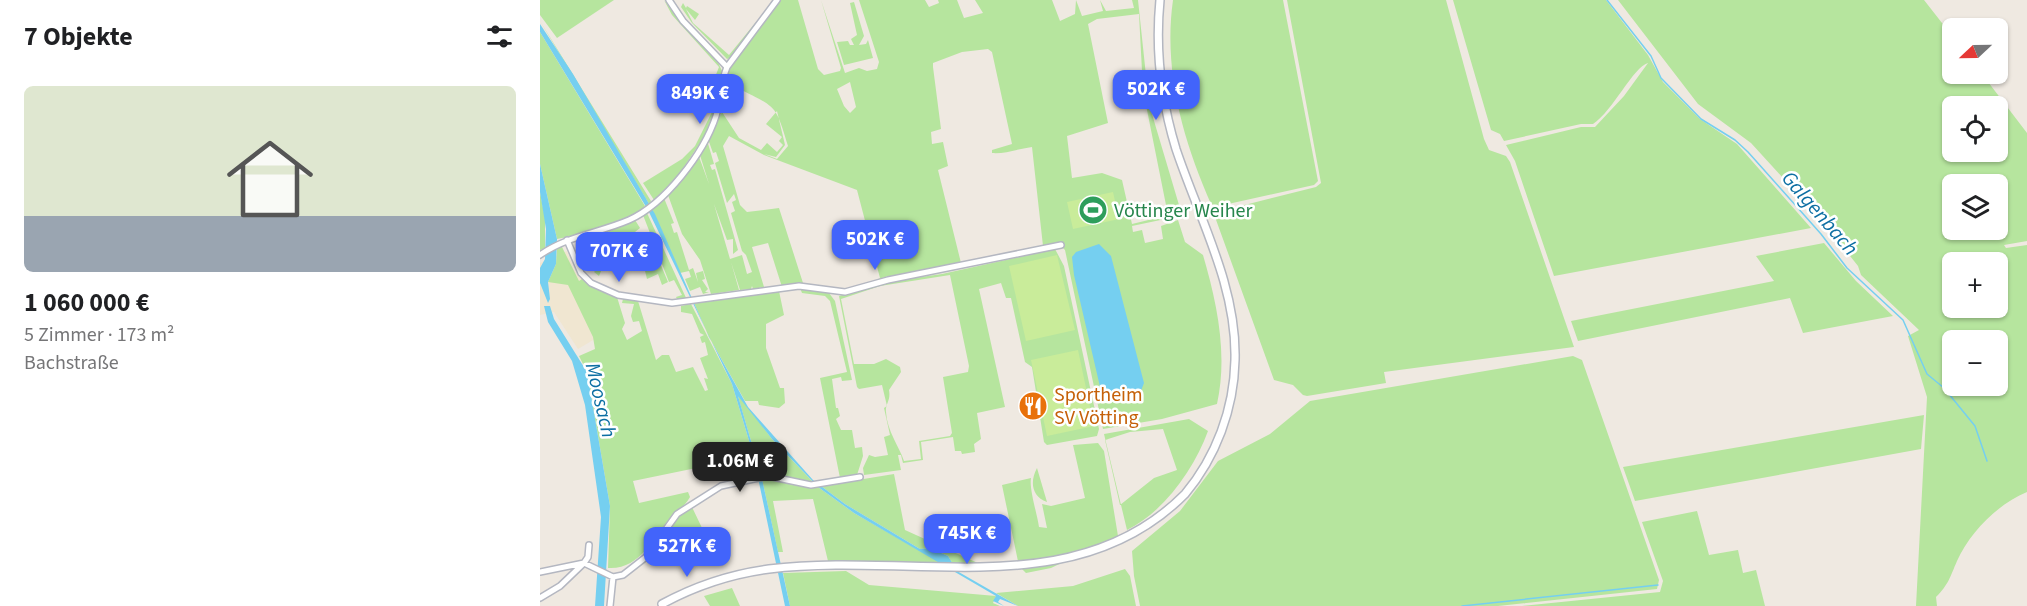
<!DOCTYPE html>
<html lang="de">
<head>
<meta charset="utf-8">
<style>
	body { margin:0; font-family:"Source Sans 3",sans-serif; background:#f6f6f6; color:#202124; height:100vh; display:flex; flex-direction:column; font-size:22px; white-space:nowrap }
	* { box-sizing:border-box; margin:0 }
	p { font-size:20px; color:#757577 }
	.icon { flex:none; width:33px; height:33px; fill:none; stroke:currentColor; stroke-width:2; stroke-linecap:round; stroke-linejoin:round }
	.map { position:relative; flex:1; overflow:hidden }
	.panel { display:flex; flex-direction:column; background:#fff; width:540px }
	.panel>* { flex:none }
	.needle { width:39px; rotate:248deg }
	.tools { position:absolute; left:1402px; top:18px; display:grid; gap:12px }
	.tools a { display:grid; place-items:center; width:66px; height:66px; border-radius:9px; background:#fff; box-shadow:0 2px 4px #0004; font-size:30px }
	.price { position:absolute; translate:-50% -51px; padding:0 14px; border-radius:12px; background:#4264fb; color:#fff; font-size:20px; line-height:39px; filter:drop-shadow(0 2px 3px #0008) }
	.price::after { content:''; position:absolute; left:50%; top:36px; width:18px; height:14px; margin-left:-9px; background:inherit; clip-path:polygon(0 0,100% 0,50% 100%) }
	.price.active { background:#222; color:#fff }
	ul { padding:0; list-style:none }
	li { display:grid; align-content:center; gap:12px; height:318px; padding:0 24px }
	li span { display:grid; place-items:center; height:186px; border-radius:9px; color:#555 }
	li>.icon { margin-inline-start:auto }
	span .icon { width:108px; height:108px; fill:#fffc; stroke-width:1 }
	li b { font-size:26px }
	h2 { display:flex; justify-content:space-between; align-items:center; height:72px; padding:0 24px; font-size:26px }
	main { display:flex; flex:1; min-height:0 }
	.map>svg:first-child { display:block }
	.education { fill:#f0e6d1 }
	.green { fill:#b6e59e; fill-rule:evenodd }
	.pitch { fill:#c9ec9a }
	.water { fill:#75cff0 }
	.lines { fill:none; stroke-linecap:round; stroke-linejoin:round }
	.stream { stroke:#75cff0; stroke-width:1.5 }
	.street-casing { stroke:#b4b7c1; stroke-width:8 }
	.secondary-casing { stroke:#b4b7c1; stroke-width:10 }
	.street { stroke:#fff; stroke-width:5 }
	.secondary { stroke:#fff; stroke-width:7 }
	.labels { text-anchor:middle; stroke-width:5; stroke-linejoin:round; paint-order:stroke }
	.leisure-label { font-size:20px; fill:#27864d; stroke:#fff; text-anchor:start }
	.food-label { font-size:20px; fill:#c56008; stroke:#fff; text-anchor:start }
	.water-label { font-size:21px; font-style:italic; fill:#0d6fa3; stroke:#fff }
</style>
</head>
<body>
<main>
<section class="panel">
<h2>7 Objekte<svg class="icon" aria-label="filters" viewBox="0 0 24 24"><path d="M4 7h16M4 17h16"/><circle cx="9" cy="7" r="2"/><circle cx="15" cy="17" r="2"/></svg></h2>
<ul>
<li><span style="background:linear-gradient(#dfe7d0 70%,#9aa5b1 0)"><svg class="icon" aria-label="home" viewBox="0 0 24 24"><path d="M3 11l9-7 9 7M6 9v11h12V9"/></svg></span><div><b>1 060 000 €</b><p>5 Zimmer · 173 m²</p><p>Bachstraße</p></div></li>
</ul>
</section>
<div class="map">
<svg width="1487" height="606" viewBox="0 0 1487 606">
	<rect width="100%" height="100%" fill="#efe9e1"/>
	<path class="education" d="M27 251 34 270 49 287 75 327 38 349 14 312 0 315V263Z"/>
	<path class="green" d="M0 0H74L17 38 0 15Z
		M124 0 148 31 177 60 182 71 175 112 164 137 138 176 114 200 103 183 142 159 155 146 173 110 175 77 179 67 132 15Z
		M239 0H258L278 69 284 75 300 71 301 68 281 0 305 73 319 68 327 71 337 69 339 62 319 0H385L389 7 399 3 398 0H417L424 18 443 13 435 0H512L520 21 535 14 536 0 542 16 563 11 560 0 566 11 594 8 592 0H598L609 104 639 205 630 218 592 226 593 232 602 230 605 243 623 239 621 226 638 220 645 242 663 255C677 303 688 354 677 404L622 419 563 429 525 250 520 245 345 277 307 290H291L262 284 242 287 228 243 212 247 224 287 213 289 212 286 211 289 200 290 191 262 199 290 171 294 160 260 142 234 128 195 158 154 169 184 159 152 167 140 174 164 170 165 172 170 175 169 198 250 193 254V239L187 240 174 204 190 259 202 255 207 274 212 272 206 255 202 251 191 213 195 211 192 202 196 200 194 194 187 203 175 163 179 161 176 152 173 153 168 139 182 112 199 138 221 150 227 143 237 152 243 145 239 141 242 137 226 124 237 111 245 145 236 157 224 154 237 159 248 146C235 102 236 108 196 87L188 103 181 102C182 65 218 30 239 0ZM599 14 603 90 627 210 625 216 592 224 582 180 562 173 532 178 527 136 568 123 548 24 557 19ZM448 49 452 52 472 144 452 150V153C465 154 477 149 492 147L503 246 421 263 398 170 408 166 403 142 392 144 391 132 401 129 393 67V63L422 52ZM310 82 316 107 310 113 304 106 297 89ZM189 136 224 155 317 190 340 278C318 294 286 291 263 283L239 208 207 212 200 205 183 146Z
		M633 0H743L778 181 774 185 679 206 671 204C643 140 623 71 633 0Z
		M747 0H906L944 139 949 150 966 156 970 162 1034 347 844 372 846 383 767 396 763 395 753 385 734 380 675 217 681 211 776 187 781 183Z
		M913 0H1066L1108 55 1123 82 1160 119 1197 144 1271 228 1014 276 975 161 966 145 1041 127H1055L1084 96 1108 63C1093 67 1073 111 1053 124H1041L964 141 960 134 951 130Z
		M1078 0H1384L1413 37V74H1442L1487 133V241L1464 245 1466 248 1487 245V492C1458 504 1430 532 1417 561 1410 577 1409 584 1396 597L1397 606H1376L1387 397 1368 336 1379 330 1321 275 1318 266 1284 223 1211 143 1158 104ZM1413 106H1458V152H1413ZM1413 184H1458V230H1413ZM1413 262H1458V308H1413ZM1458 340V386H1413V340Z
		M314 2 324 36 319 45 326 44 328 40 333 58 304 65 297 42 308 41 310 45H314L311 39 317 35 310 3Z
		M143 3 146 8 147 6 159 14 155 20 146 9 153 23 189 55 216 22C210 33 201 55 187 59L152 23 141 7Z
		M0 21 111 201 109 204Z
		M0 32 105 206C86 226 43 234 17 239L0 164Z
		M0 192 5 218V248L0 250Z
		M124 198 134 223 131 224 134 233 137 232 149 270 153 268 158 282 156 273 163 271 165 279 162 280 168 289 165 292H169L163 294 160 287 150 291 145 279 151 277 149 271 140 273 112 209Z
		M107 213 147 300 138 301 136 297 142 295 134 280 129 282 103 215Z
		M95 220 100 228 90 236 92 240H88L97 251 92 252 94 258 86 260 92 250 85 241H79L68 266 64 264 59 276 54 272 58 268 47 245 52 243 50 238H45L56 237Z
		M1284 243 1316 281 1353 316 1263 333 1250 298 1038 341 1031 321 1234 281 1216 256Z
		M21 245 39 281 42 279 52 286 77 297 85 323 82 329 87 340 102 331 99 321 93 322 91 316 94 304 82 303 83 299 98 301 116 360 122 355H129L136 372 153 367 165 391 168 390 164 378 168 379 160 358 168 355 165 342 162 343 160 337 164 335 160 333 152 314 141 312V306L151 304 192 384 213 454 217 475 185 482 202 470 201 461 195 460 93 481 99 503 148 492 150 497C146 505 137 511 131 517 113 538 100 570 68 568L70 506 47 372 39 356 55 349 53 337 28 285 8 282 16 264 17 248Z
		M114 247 118 257 114 259 116 264 120 263 128 282 122 285 118 274 107 279 103 263 112 259 108 249Z
		M515 249 524 266 559 429 557 436 507 445 504 442 492 367 485 362 471 298H466L461 283 439 289 465 407 437 413 441 439 434 444 435 452 422 454 421 451H415L413 437 381 442 383 460 363 463 361 455H358L361 470 324 475 323 468 329 455 335 457 348 455 344 437 350 435 344 408 347 406 342 385 319 389 317 387 299 296 346 282 402 274ZM410 275 429 366 428 372 403 377 412 433 410 436 379 441 381 459 364 461C359 446 347 431 346 412 345 404 351 401 349 390L361 372 360 367 346 359 334 364H314L301 299 340 286Z
		M260 288 289 293 295 301 312 380 302 381 301 377 292 379 296 408H298L300 416 296 419 301 430H312L315 448 322 447 323 456 317 475 300 478 280 378 307 372 290 301 285 296 262 293Z
		M239 291 244 315 226 324V348L240 388H244L245 403 239 408 219 405 218 401H205L169 337 154 303Z
		M1033 356 1042 360 1119 580 1117 589 958 606H600L594 576 592 551 640 511 678 461 730 434 770 401Z
		M197 393 232 439 273 482 221 475Z
		M1384 415 1381 449 1095 501 1083 467Z
		M649 419 668 431C654 469 624 512 587 530L564 434ZM623 429 637 470 614 478 580 505 565 440 590 432Z
		M558 443 564 451 578 536 511 568 486 573 479 566 462 485 491 478C489 489 497 513 499 527L507 528 502 504 511 506 545 498 533 445Z
		M497 468 507 502C491 496 490 481 497 468Z
		M354 474 365 530 440 564 423 565 424 572 417 571 408 556 390 548 380 549 305 504 281 486Z
		M234 478 266 487H278L314 513 403 564 384 551 399 553 411 560 413 567 405 564 416 571 381 569 364 562 288 561 273 499 233 501 243 552H238L222 479Z
		M151 505 163 530 130 543 110 556 126 528Z
		M1157 511 1169 555 1198 550 1203 573 1216 570 1225 606H982L1120 592 1123 581 1102 522Z
		M585 569 590 576 596 606H478L456 593 533 586Z
		M306 571 329 585 456 596 453 603 460 606H250L243 573Z
		M192 588 200 606H170L164 596Z"/>
	<path class="pitch" d="M573 192 579 219 533 229 527 202Z
		M517 255 535 330 486 341 469 266Z
		M538 350 554 426 507 436 491 360Z"/>
	<path class="water" d="M0 24 33 74 115 214 169 337 208 407 273 480 305 504 380 549 390 548 408 556 417 571 478 606 460 599 458 602 464 606 453 601 456 596 314 513 278 487 232 439 198 396 222 479 250 606H245L213 454 192 384 108 210 0 32Z
		M0 164 17 239 16 264 8 282 10 299 8 303 0 283V268L5 259 6 229 0 192Z
		M559 244 571 256 604 383 599 396 569 401 561 391 534 275 532 257 536 252Z
		M4 306H10L14 319 47 372 70 506 64 606H55L61 517 45 405 32 361 8 322Z"/>
	<g class="lines">
		<path class="stream" d="M1067 0 1111 56 1121 78 1161 119 1195 140 1208 152 1281 234 1307 268 1363 320 1387 374 1404 388 1435 426 1447 461
			M922 606 1118 585"/>
		<g class="street-casing">
			<path id="street" d="M187 67 237 0
				M27 240 41 273 51 283 78 295 132 303 259 286 305 292 348 280 521 245
				M0 255C27 236 59 233 89 220 125 204 164 153 176 116 181 100 180 84 187 67L143 21 129 0
				M0 572 44 563 48 557 49 545
				M0 598 20 586 44 563 73 577 83 575 106 557 137 514 181 486 228 476 271 485 320 477
				M70 606 73 577"/>
		</g>
		<g class="secondary-casing">
			<path id="secondary" d="M122 604C155 586 191 574 229 569 373 551 534 606 645 494 676 457 694 409 695 360 697 286 659 218 636 149 621 100 615 51 620 0"/>
		</g>
		<use href="#street" class="street"/>
		<use href="#secondary" class="secondary"/>
	</g>
	<defs>
		<g id="stadium-disc" transform="scale(1.5)"><circle r="9.5" fill="#2e9e5b" stroke="#fff"/><path d="M0-5a6.5 5 0 1 0 0 10a6.5 5 0 1 0 0-10ZM-3.5-1.8h7v3.6h-7Z" fill="#fff"/></g>
		<g id="restaurant-disc" transform="scale(1.5)"><circle r="9.5" fill="#e8710a" stroke="#fff"/><path d="M-5-6h1v4h1v-4h1v4h1v-4h1v5L-1.5 .5V6h-2V.5L-5-1ZM5-6V6H3V1.5H1.5Q1.5-4 5-6Z" fill="#fff"/></g>
	</defs>
	<g fill-rule="evenodd">
		<use href="#stadium-disc" x="553" y="210"/>
		<use href="#restaurant-disc" x="493" y="406"/>
	</g>
	<g class="labels">
		<g class="leisure-label">
			<text x="574" y="217">Vöttinger Weiher</text>
		</g>
		<g class="food-label">
			<text x="514" y="401">Sportheim<tspan x="514" dy="23">SV Vötting</tspan></text>
		</g>
		<g class="water-label">
			<text transform="translate(1280 213) rotate(49)" y="7">Galgenbach</text>
			<text transform="translate(61 400) rotate(77)" y="7">Moosach</text>
		</g>
	</g>
</svg>
<div class="tools">
<a><svg class="needle" viewBox="-14 -14 28 28"><path d="M0-13l5 13h-10z" fill="#e53935"/><path d="M0 13l5-13h-10z" fill="#757577"/></svg></a>
<a><svg class="icon" aria-label="locate" viewBox="0 0 24 24"><circle cx="12" cy="12" r="6"/><path d="M12 2v4M12 18v4M2 12h4M18 12h4"/></svg></a>
<a><svg class="icon" aria-label="layers" viewBox="0 0 24 24"><path d="M12 4l9 5-9 5-9-5zM3 14l9 5 9-5"/></svg></a>
<a>+</a>
<a>−</a>
</div>
<b class="price" style="left:616px;top:121px">502K €</b>
<b class="price" style="left:160px;top:125px">849K €</b>
<b class="price" style="left:335px;top:271px">502K €</b>
<b class="price" style="left:79px;top:283px">707K €</b>
<b class="price active" style="left:200px;top:493px">1.06M €</b>
<b class="price" style="left:427px;top:565px">745K €</b>
<b class="price" style="left:147px;top:578px">527K €</b>
</div>
</main>
</body>
</html>
